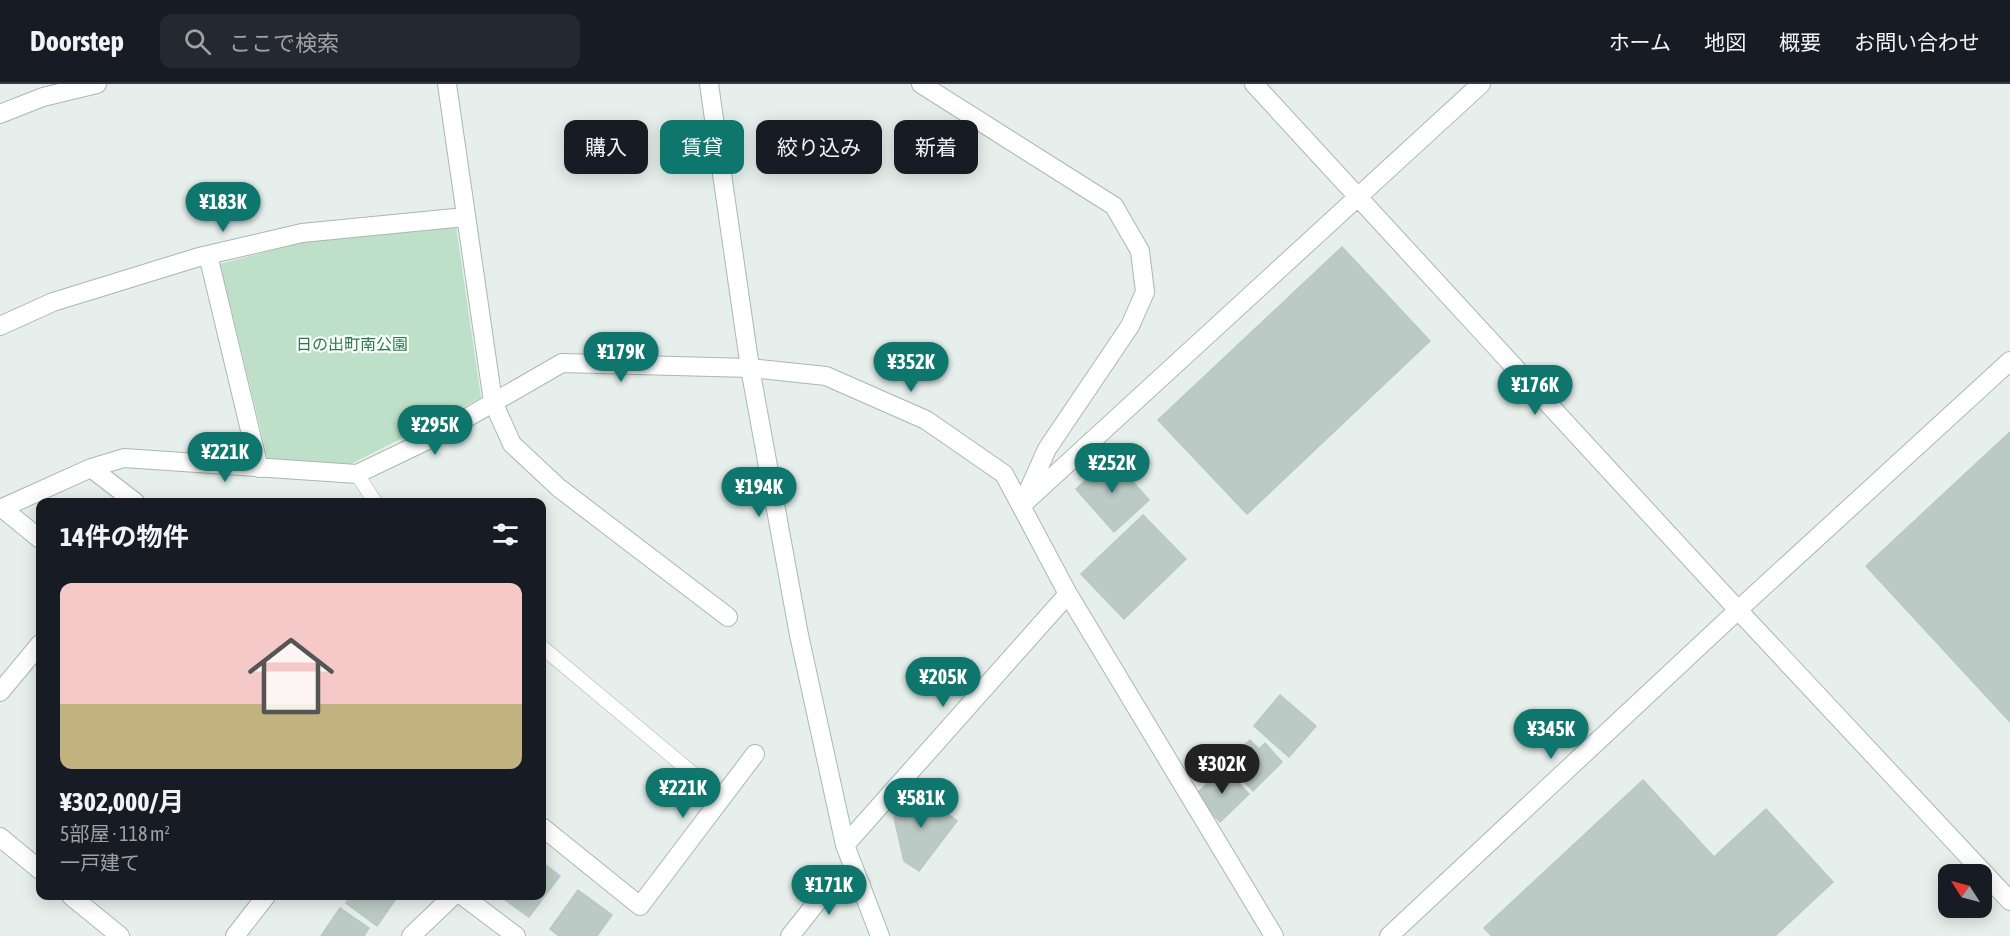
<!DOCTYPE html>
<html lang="ja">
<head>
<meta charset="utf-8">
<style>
	body { margin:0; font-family:"Asap Condensed","Noto Sans JP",sans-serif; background:#242831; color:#f1f3f6; height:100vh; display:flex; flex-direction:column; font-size:22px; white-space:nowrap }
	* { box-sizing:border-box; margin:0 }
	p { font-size:20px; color:#9ea1a6 }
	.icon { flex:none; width:33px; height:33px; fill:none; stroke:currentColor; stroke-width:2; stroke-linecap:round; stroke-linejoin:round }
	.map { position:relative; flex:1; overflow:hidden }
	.panel { position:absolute; left:36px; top:414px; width:510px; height:402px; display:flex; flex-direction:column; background:#171b24; border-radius:12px; box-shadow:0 3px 15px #0003 }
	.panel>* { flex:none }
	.banner { position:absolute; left:564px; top:36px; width:570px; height:54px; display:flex; gap:12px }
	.needle { width:39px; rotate:306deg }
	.tools { position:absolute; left:1938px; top:780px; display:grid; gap:12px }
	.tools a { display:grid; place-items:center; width:54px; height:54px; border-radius:12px; background:#171b24; box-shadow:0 3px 15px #0003; font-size:30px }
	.price { position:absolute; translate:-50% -51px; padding:0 14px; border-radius:21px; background:#0f766e; color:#fff; font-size:20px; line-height:39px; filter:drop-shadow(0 2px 3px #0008) }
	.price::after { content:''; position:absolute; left:50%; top:36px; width:18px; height:14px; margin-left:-9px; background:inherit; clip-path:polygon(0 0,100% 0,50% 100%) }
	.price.active { background:#222; color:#fff }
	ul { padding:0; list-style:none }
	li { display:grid; align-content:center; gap:12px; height:318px; padding:0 24px }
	li span { display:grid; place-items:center; height:186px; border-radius:12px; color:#555 }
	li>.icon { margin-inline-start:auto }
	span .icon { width:108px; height:108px; fill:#fffc; stroke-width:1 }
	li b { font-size:26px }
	h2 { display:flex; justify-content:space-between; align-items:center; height:72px; padding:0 24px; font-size:26px }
	.tag { padding:0 21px; border-radius:12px; background:#171b24; box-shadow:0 3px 15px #0003; font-size:21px; line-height:54px }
	.tag.active { background:#0f766e; color:#fff }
	header { display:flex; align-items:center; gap:36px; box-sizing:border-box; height:84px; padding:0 30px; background:#171b24; border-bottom:2px solid #363941 }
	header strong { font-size:28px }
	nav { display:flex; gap:33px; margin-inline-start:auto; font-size:21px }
	.search { width:420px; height:54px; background:#242831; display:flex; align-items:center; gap:15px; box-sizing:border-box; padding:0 21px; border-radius:12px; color:#9ea1a6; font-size:22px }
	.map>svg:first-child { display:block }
	.green { fill:#bfe0c8 }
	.building { fill:#bbcac4; stroke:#b8c9c2; stroke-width:1.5 }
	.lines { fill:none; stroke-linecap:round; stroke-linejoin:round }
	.lane-casing { stroke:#a8b8b2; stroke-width:15 }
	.street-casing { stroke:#a8b8b2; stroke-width:20 }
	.secondary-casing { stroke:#a4bbb3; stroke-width:20 }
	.lane { stroke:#fff; stroke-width:14 }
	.street { stroke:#fff; stroke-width:18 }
	.secondary { stroke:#fff; stroke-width:18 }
	.labels { text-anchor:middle; stroke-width:4.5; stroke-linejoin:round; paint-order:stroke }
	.park-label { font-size:16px; fill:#2d7a4b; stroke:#f7fbf9 }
</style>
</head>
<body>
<header>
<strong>Doorstep</strong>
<div class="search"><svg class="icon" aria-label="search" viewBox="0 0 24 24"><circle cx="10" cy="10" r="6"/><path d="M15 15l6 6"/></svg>ここで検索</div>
<nav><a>ホーム</a><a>地図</a><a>概要</a><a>お問い合わせ</a></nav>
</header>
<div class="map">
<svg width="2010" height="852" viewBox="0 0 2010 852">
	<rect width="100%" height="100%" fill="#e6efeb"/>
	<path class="green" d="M456 142 481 314 351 380 268 375 220 180 304 158Z"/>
	<path class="building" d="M1342 163 1430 257 1247 430 1158 336Z
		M2010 348V638L1866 482Z
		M1111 373 1149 416 1114 448 1076 405Z
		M1143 431 1186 475 1124 535 1081 490Z
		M1280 611 1316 642 1289 673 1254 642Z
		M1250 656 1259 665 1265 659 1282 678 1253 707 1226 678Z
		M1224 684 1249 710 1220 738 1195 711Z
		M1643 696 1714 773 1766 725 1833 798 1775 852H1492L1484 844Z
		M917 705 957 737 919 787 904 777 894 734Z
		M542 778 560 792 529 833 501 813 542 812Z
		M578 806 612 831 597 852H559L550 845Z
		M351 812H398L377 842 346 819Z
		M340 824 369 844 364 852H321Z"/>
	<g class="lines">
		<g class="lane-casing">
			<path id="lane" d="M357 390 375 418
				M542 563 722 714"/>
		</g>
		<g class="street-casing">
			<path id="street" d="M447 0 493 318 512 360 559 404 728 533
				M921 0 1114 122 1140 167 1145 208 1130 242 1047 365 1025 414
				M1254 0 1738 526 2010 817
				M0 30 43 13 97 0
				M208 171 259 384
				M0 242 53 218 199 173 302 149 465 133
				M91 384 135 418
				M1022 421 1481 0
				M2 424 40 455
				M0 425 91 384 124 374 357 390 430 355 562 279 750 284 826 292 926 336 1004 390 1068 510 1274 852
				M0 608 40 560
				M542 743 640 822 755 670
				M0 753 40 786
				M845 761 1068 510
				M71 812 120 852
				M463 812 516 852
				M235 852 266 812
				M411 852 453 812
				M790 852 821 813 861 801
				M1389 852 1738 526 2010 277"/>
		</g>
		<g class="secondary-casing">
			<path id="secondary" d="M709 0 750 284 799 551 845 761 880 852"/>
		</g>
		<use href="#lane" class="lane"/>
		<use href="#street" class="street"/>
		<use href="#secondary" class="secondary"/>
	</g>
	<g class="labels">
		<g class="park-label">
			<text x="352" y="266">日の出町南公園</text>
		</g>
	</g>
</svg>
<div class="tools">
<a><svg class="needle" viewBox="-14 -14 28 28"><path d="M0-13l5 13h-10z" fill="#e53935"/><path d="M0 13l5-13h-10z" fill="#9ea1a6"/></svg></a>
</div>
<b class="price" style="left:223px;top:149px">¥183K</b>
<b class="price" style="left:621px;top:299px">¥179K</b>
<b class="price" style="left:911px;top:309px">¥352K</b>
<b class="price" style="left:1535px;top:332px">¥176K</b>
<b class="price" style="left:435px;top:372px">¥295K</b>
<b class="price" style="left:225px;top:399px">¥221K</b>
<b class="price" style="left:1112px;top:410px">¥252K</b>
<b class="price" style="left:759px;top:434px">¥194K</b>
<b class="price" style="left:943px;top:624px">¥205K</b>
<b class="price" style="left:1551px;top:676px">¥345K</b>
<b class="price active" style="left:1222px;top:711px">¥302K</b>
<b class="price" style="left:683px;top:735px">¥221K</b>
<b class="price" style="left:921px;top:745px">¥581K</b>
<b class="price" style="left:829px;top:832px">¥171K</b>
<div class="banner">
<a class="tag">購入</a>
<a class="tag active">賃貸</a>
<a class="tag">絞り込み</a>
<a class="tag">新着</a>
</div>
<section class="panel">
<h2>14件の物件<svg class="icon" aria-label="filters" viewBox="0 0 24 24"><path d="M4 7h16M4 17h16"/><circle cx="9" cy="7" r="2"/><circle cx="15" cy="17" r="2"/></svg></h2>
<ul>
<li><span style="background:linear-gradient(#f6c9c9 65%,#c2b280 0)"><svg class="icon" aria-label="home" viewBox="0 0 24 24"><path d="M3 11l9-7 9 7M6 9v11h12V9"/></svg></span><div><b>¥302,000/月</b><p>5部屋 · 118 m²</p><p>一戸建て</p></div></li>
</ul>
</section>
</div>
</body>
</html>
